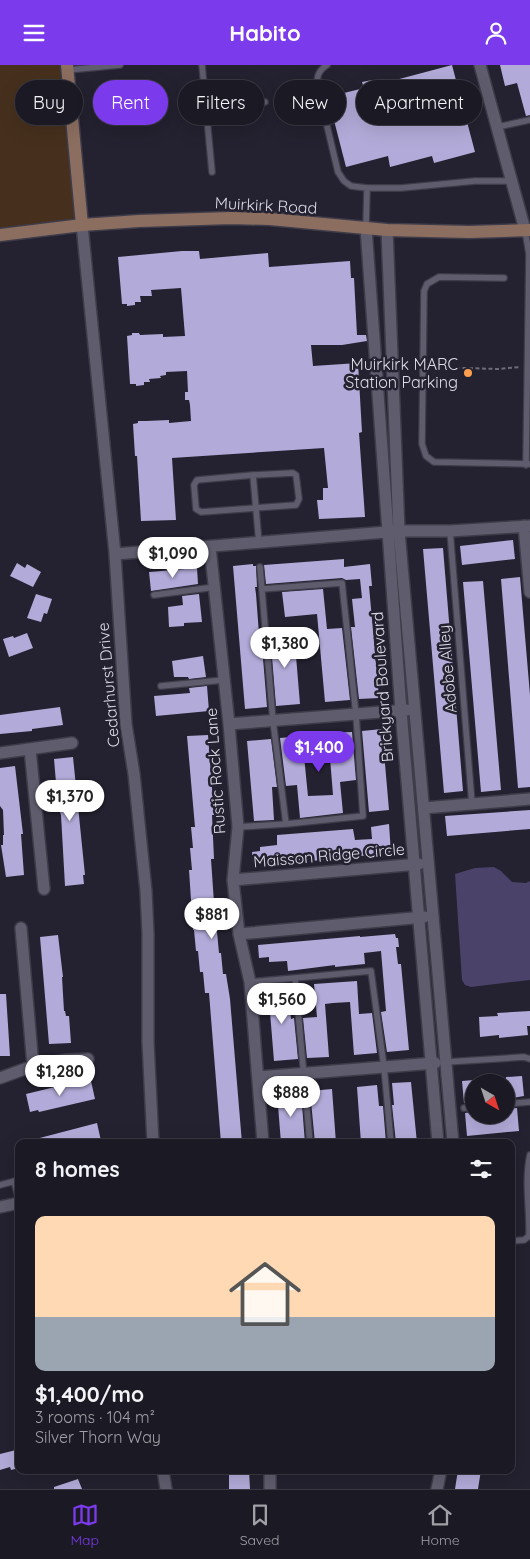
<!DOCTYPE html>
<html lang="en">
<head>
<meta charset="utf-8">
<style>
	body { margin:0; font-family:Quicksand,sans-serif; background:#24222c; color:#f1f3f6; height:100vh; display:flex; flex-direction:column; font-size:19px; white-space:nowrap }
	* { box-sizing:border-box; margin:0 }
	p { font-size:16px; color:#a0a0a6 }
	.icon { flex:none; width:28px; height:28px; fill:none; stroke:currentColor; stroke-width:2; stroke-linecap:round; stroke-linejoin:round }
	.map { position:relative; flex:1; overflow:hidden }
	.panel { position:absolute; left:15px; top:1074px; width:500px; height:335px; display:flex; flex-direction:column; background:#1b1924; border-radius:10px; box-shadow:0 5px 20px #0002,0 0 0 1px #393841 }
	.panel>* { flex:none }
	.banner { position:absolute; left:15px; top:15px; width:500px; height:45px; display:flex; gap:10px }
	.needle { width:32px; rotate:141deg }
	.tools { position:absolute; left:465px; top:1009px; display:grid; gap:10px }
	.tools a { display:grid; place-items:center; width:50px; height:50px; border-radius:50%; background:#1b1924; box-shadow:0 5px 20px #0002,0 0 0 1px #393841; font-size:25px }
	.price { position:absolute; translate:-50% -42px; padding:0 11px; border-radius:18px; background:#fff; color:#222; font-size:16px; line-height:32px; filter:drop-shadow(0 1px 2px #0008) }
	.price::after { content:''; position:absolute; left:50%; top:30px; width:15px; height:11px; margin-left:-8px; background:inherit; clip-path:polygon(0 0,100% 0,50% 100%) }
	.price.current { background:#7c3aed; color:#fff }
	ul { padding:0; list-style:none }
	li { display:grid; align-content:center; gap:10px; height:265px; padding:0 20px }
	li span { display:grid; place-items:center; height:155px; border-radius:10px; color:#555 }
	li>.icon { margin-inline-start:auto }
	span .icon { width:90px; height:90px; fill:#fffc; stroke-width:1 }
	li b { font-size:21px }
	h2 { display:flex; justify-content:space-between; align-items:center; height:60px; padding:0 20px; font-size:21px }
	.chip { padding:0 18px; border-radius:22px; background:#1b1924; box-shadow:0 5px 20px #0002,0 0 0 1px #393841; font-size:18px; line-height:45px }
	.chip.current { background:#7c3aed; color:#fff }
	header { display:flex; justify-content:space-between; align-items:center; height:65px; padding:0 20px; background:#7c3aed; color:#fff; font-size:22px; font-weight:800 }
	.dock { display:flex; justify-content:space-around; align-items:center; height:70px; border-top:1px solid #393841; background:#1b1924; font-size:14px; color:#a0a0a6 }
	.dock a { display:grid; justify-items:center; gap:2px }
	.dock .current { color:#7c3aed }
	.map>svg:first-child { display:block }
	.green { fill:#46301d }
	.water { fill:#4a4269 }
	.building { fill:#b2aad8 }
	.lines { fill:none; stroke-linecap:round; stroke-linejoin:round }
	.lane-casing { stroke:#3f3c4a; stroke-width:8 }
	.street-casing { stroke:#3f3c4a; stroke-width:14 }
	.secondary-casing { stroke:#3f3c4a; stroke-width:15 }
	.path { stroke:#6f6c7a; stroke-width:2; stroke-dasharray:4 2.5; stroke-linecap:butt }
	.lane { stroke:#5f5c6e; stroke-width:5.5 }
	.street { stroke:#5f5c6e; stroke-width:11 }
	.secondary { stroke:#8c6e60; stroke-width:12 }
	.poi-dot { fill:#f99f4d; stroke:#242130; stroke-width:2 }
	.labels { text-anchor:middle; stroke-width:5; stroke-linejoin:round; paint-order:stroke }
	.street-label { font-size:16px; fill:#dedce7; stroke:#242130 }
	.poi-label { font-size:16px; fill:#dedce7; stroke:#242130; text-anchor:end }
</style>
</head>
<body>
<header><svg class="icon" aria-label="menu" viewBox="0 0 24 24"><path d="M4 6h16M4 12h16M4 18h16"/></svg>Habito<svg class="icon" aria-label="person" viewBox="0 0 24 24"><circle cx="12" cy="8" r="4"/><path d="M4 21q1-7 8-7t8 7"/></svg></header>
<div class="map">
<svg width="530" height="1424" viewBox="0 0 530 1424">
	<rect width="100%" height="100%" fill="#242130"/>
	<path class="green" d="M0 0H67L82 160 0 171Z"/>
	<path class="water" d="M494 802 501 806 512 817 526 818 530 816V915L471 922 465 920 462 915 455 809 475 803Z"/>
	<path class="building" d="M452 0 475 87 434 98 432 91 390 102 388 91 346 102 328 32 364 23 362 17 372 15 373 21Z
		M500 0H530V50L526 51 517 18 505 21Z
		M182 186H199L200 194 268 188 269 202 350 196 351 213H354L357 270H366L367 276 342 280H311L313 301 358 298 362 367 359 368 365 452 319 454 317 435H323V423H328L324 383 172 393 176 455 141 456 137 391H135L133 359 138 358V356H146L169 355V358L191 356 190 340 189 335H185V327H188L187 306 166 307V310L160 311 161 313 149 314 150 317H144V320L136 321V319H130L127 271 132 270V268H139L140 270 163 269V272L185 271 181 223 151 225 152 231H140L141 237H135V240L127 241V239H122L118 192Z
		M513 475 515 494 462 500 460 481Z
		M443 483 463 726 444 728 423 484Z
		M344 494V502L370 499 372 521H369L379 633 359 634 351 562H355L352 534 362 533 360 514 346 515 342 513 266 519 264 500Z
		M17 498 25 503 27 499 41 507 33 522 10 511Z
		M253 499V501H256L257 522H255L256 529 259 569H261L267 642 245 644 233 501Z
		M197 503 198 519 151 526 149 507Z
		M520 512 530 630V722L518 723 501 514Z
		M483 516 501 725 481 727 463 517Z
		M323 524 327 564 342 563 350 635 325 637 317 549 285 552 282 527Z
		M36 529 52 534 47 549 44 548 41 557 27 553Z
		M199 529 202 557 184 558V561L169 562 168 542 183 540 182 531Z
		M294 567 300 639 276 641 270 568Z
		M27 568 33 583 9 592 3 574 13 571 14 573Z
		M203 591 206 612 189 614 188 612H174L172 596Z
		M207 621 209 646 156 651 154 631 190 628 189 623Z
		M60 642 63 660 32 664V666L0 669V650Z
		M382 664 389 745 369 747 362 666Z
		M352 667 356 715 340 717 343 748 300 753 297 720 286 721 280 673 302 671 308 731 333 730 328 668Z
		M208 670 214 750H212L214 794H211L216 867H217L219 888H221L223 909H226L230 934 242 1078H221L209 928H205L203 907H200L198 886H196L194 865H193L189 805H192L190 783H193L191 762H195L187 671Z
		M271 674 277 722H272L274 755 254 756 247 676Z
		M73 692 85 810H83L84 819 65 821 61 750 58 741 54 694Z
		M15 701 23 769H21L24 810 6 812 1 780H3V770H4L3 745 0 741V703Z
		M530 745V764L447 771 445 751Z
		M389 759 391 788 282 799V796L253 799 252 787 260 786V782L277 780V770L353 764 355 775 372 774 371 762Z
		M395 869 396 873H398L399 882H396L398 899H401L409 985 387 987 381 947 386 946 381 886 364 888 365 899 335 902V900L288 906 287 896 269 897V892L259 893 258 880 360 871V872Z
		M58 870 63 912H62L64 946H65L66 951H69L71 978 49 979 40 872Z
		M357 916 359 949 372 948 377 988 354 990 350 937 333 938 325 939 329 992 307 993 303 953 317 952 314 919Z
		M288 922 291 954 294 953 298 994 274 996 268 923Z
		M0 929H6L10 991H0Z
		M530 946V961H527L528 970 499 973V970L480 972 479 952 498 951 497 948Z
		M522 1011 524 1031 506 1034V1012Z
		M474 1015V1037L464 1038 462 1016Z
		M91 1016 95 1034 39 1047 38 1045 30 1047 26 1029 63 1020V1022L73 1020Z
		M411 1017 417 1078H396L392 1040H394L392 1018Z
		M377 1020 379 1041H383L386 1078H361L357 1022Z
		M332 1024 336 1078H315L310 1026Z
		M301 1027 305 1078H281L277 1028Z
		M517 1043 519 1066 467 1071 465 1048 474 1047V1050H506V1044Z
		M97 1058 101 1076 93 1078H32V1075Z
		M16 1385 19 1403 11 1405 10 1402 0 1405V1389Z
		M229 1405H249L250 1424H229Z
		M458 1405H481L478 1424H455Z
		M78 1414 82 1424H54V1422Z"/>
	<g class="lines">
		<g class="lane-casing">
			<path id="lane" d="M202 0 212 107
				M327 0C318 6 316 12 318 23L338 107 344 116 351 121 367 123H401L475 116H511
				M68 5 120 0
				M207 42 265 37
				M497 62 530 55
				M366 163 367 123
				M525 165 529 189 526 400
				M504 213 439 212 427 219 424 226 422 379 426 391 434 397 530 399
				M253 410 197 415 194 420 196 444 201 447 296 440 299 434 296 410 293 408 253 410 259 478
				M450 466 472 739
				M260 502 273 656 286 759
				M154 530 215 522
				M161 621 224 615
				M238 762 286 759 363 751 356 650 342 518 262 524
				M295 913 310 1078
				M250 917 371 906 384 1002 391 1078
				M446 997 524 992 530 994
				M506 1039 530 1037
				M464 1043 474 1042
				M14 1116 19 1135
				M0 1120 19 1115
				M511 1176 524 1175 529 1171C530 1144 524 1117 530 1090"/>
		</g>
		<g class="street-casing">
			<path id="street" d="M480 0 525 165
				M82 160 115 489 126 659 134 709 146 826 148 869V977L153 1078
				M366 163 401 646 438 1078
				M387 165 399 466 453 1078
				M524 461 530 527
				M210 482 229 659 238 762 233 815 239 869 250 917 263 1078
				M115 489 399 466H450L530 461
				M229 659 407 645
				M30 684 44 824
				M0 688 72 678
				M424 743 530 734
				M233 815 419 799
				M21 863 33 1001
				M239 869 424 852
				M258 1012 435 998
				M0 1013 33 1001 66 995 88 994
				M0 1142 19 1138
				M163 1405 166 1424
				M270 1424V1405
				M437 1424 441 1405"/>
		</g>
		<g class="secondary-casing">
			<path id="secondary" d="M67 0 82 160
				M0 170 82 160 139 156 231 153 270 154 387 165 469 167 530 165"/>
		</g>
		<path class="path" d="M430 302 498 304 520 302"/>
		<use href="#lane" class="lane"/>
		<use href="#street" class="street"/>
		<use href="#secondary" class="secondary"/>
	</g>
	<circle class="poi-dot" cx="468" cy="308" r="5"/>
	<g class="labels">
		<g class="street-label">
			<text transform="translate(266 140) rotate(3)" y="6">Muirkirk Road</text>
			<text transform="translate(447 604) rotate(-95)" y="6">Adobe Alley</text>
			<text transform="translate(108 620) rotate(-95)" y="6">Cedarhurst Drive</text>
			<text transform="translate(382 622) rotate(-94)" y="6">Brickyard Boulevard</text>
			<text transform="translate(215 706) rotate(-94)" y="6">Rustic Rock Lane</text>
			<text transform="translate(329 790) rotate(-5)" y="6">Maisson Ridge Circle</text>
		</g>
		<g class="poi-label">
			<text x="458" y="305">Muirkirk MARC<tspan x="458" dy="18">Station Parking</tspan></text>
		</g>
	</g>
</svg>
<div class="tools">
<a><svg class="needle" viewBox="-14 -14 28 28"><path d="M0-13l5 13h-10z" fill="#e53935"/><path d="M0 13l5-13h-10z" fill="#a0a0a6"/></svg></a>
</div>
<b class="price" style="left:173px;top:514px">$1,090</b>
<b class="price" style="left:285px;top:604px">$1,380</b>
<b class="price current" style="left:319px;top:708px">$1,400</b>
<b class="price" style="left:70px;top:757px">$1,370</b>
<b class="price" style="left:212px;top:875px">$881</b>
<b class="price" style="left:282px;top:960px">$1,560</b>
<b class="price" style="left:60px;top:1032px">$1,280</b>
<b class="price" style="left:291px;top:1053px">$888</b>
<div class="banner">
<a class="chip">Buy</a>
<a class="chip current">Rent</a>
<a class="chip">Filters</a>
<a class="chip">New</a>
<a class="chip">Apartment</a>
</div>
<section class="panel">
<h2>8 homes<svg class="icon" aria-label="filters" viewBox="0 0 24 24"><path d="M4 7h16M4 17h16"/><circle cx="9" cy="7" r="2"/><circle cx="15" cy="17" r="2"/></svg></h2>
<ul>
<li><span style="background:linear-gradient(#ffd9b3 65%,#9aa5b1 0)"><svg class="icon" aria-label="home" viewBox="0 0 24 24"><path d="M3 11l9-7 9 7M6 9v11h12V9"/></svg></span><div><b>$1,400/mo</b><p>3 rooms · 104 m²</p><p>Silver Thorn Way</p></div></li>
</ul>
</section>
</div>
<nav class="dock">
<a class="current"><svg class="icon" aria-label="map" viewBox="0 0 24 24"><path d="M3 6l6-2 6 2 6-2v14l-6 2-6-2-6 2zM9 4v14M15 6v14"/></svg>Map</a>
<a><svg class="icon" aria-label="saved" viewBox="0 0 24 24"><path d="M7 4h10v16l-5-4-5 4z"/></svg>Saved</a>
<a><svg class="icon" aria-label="home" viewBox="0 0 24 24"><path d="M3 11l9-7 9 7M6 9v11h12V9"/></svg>Home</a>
</nav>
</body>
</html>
